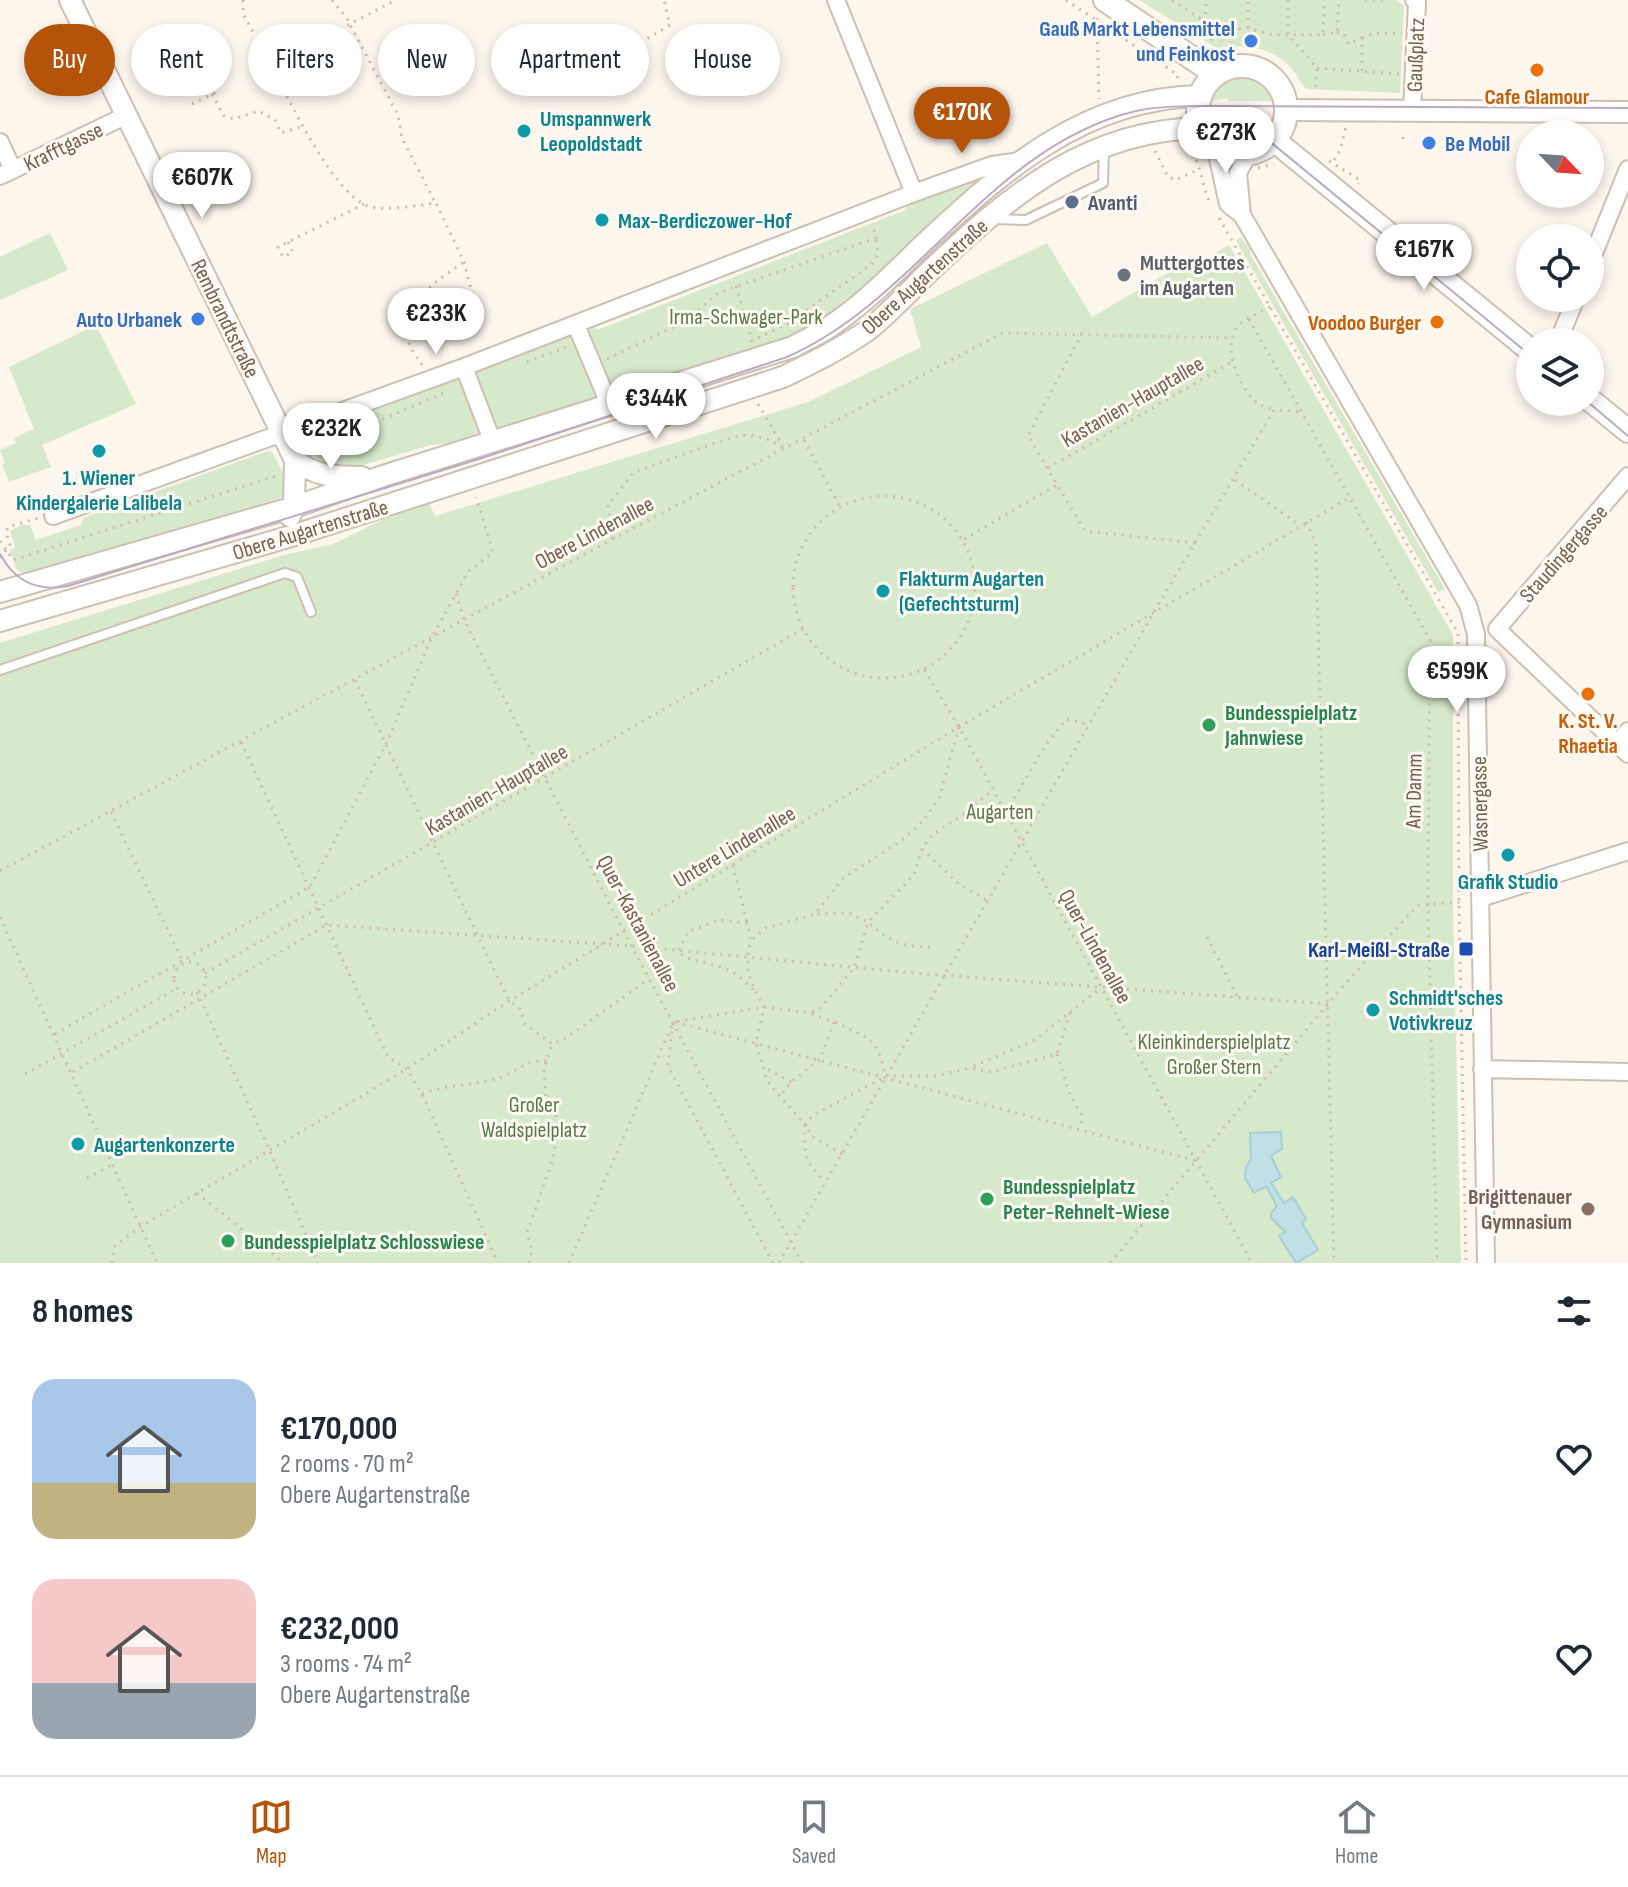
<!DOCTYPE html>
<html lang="en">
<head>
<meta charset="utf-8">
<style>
	body { margin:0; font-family:"Sofia Sans Condensed",sans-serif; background:#f2f2f3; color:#1f2937; height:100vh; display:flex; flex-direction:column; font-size:30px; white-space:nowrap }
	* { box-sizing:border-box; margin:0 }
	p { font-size:26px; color:#747a83 }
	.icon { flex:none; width:44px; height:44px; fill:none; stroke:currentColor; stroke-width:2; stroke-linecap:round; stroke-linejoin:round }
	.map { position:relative; height:1263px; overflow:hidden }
	.panel { display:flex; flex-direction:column; background:#fff; flex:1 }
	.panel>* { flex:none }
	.guide { position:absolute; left:24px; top:24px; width:800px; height:72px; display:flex; gap:16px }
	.needle { width:52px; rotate:115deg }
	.tools { position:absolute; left:1516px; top:120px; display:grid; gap:16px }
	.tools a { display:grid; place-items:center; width:88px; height:88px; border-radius:50%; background:#fff; box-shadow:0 4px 12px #0003; font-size:40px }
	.price { position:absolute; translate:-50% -68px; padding:0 18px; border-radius:28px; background:#fff; color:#222; font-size:26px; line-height:52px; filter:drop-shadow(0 2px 4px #0008) }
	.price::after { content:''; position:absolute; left:50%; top:48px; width:24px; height:18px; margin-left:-12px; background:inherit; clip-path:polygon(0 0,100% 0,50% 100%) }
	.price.current { background:#b45309; color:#fff }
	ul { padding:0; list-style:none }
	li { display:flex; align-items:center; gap:24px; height:200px; padding:0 32px }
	li span { display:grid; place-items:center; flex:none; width:224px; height:160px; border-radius:24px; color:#555 }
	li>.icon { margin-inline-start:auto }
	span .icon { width:96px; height:96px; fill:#fffc; stroke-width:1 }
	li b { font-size:34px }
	h2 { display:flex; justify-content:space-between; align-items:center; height:96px; padding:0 32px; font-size:34px }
	.pill { padding:0 28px; border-radius:36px; background:#fff; box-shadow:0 4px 12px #0003; font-size:28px; line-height:72px }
	.pill.current { background:#b45309; color:#fff }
	.menu { display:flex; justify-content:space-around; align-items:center; height:112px; border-top:2px solid #e0e1e3; background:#fff; font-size:22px; color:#747a83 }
	.menu a { display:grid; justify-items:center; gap:4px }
	.menu .current { color:#b45309 }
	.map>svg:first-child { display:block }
	.green { fill:#d7e9cb }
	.water { fill:#c1dfe5; stroke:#a8ced6; stroke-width:2 }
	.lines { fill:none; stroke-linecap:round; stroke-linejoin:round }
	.service-casing { stroke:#cebfb2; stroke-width:12 }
	.minor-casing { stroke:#cebfb2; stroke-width:20 }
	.tertiary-casing { stroke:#cebfb2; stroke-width:24 }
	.secondary-casing { stroke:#d0bfb0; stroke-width:26 }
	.path { stroke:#d5baa8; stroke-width:3; stroke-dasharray:2 6; stroke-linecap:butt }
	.service { stroke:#fff; stroke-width:8 }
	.minor { stroke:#fff; stroke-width:16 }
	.tertiary { stroke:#fff; stroke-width:20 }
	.secondary { stroke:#fff; stroke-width:22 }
	.tram { stroke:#baaac6; stroke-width:2 }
	.shop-dot { fill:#3f7fe0; stroke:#fefaf3; stroke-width:3 }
	.food-dot { fill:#e8710a; stroke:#fefaf3; stroke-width:3 }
	.culture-dot { fill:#0f9aa8; stroke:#fefaf3; stroke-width:3 }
	.service-dot { fill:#5c6f8a; stroke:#fefaf3; stroke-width:3 }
	.worship-dot { fill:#6b7280; stroke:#fefaf3; stroke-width:3 }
	.leisure-dot { fill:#2e9e5b; stroke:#fefaf3; stroke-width:3 }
	.transit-dot { fill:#1a4fb4; stroke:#fefaf3; stroke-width:3 }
	.education-dot { fill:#8d6e63; stroke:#fefaf3; stroke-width:3 }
	.labels { text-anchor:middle; stroke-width:6; stroke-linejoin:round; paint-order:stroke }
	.shop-label { font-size:22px; font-weight:bold; fill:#366cbe; stroke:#fefaf3; text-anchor:end }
	.street-label { font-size:22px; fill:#765e50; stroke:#fefaf3 }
	.food-label { font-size:22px; font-weight:bold; fill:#c56008; stroke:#fefaf3 }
	.culture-label { font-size:22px; font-weight:bold; fill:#0d838f; stroke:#fefaf3; text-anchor:start }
	.service-label { font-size:22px; font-weight:bold; fill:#4e5e75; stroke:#fefaf3; text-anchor:start }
	.worship-label { font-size:22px; font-weight:bold; fill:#5b616d; stroke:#fefaf3; text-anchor:start }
	.park-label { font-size:22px; fill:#567b48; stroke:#fefaf3 }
	.leisure-label { font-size:22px; font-weight:bold; fill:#27864d; stroke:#fefaf3; text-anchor:start }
	.transit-label { font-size:22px; font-weight:bold; fill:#164399; stroke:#fefaf3; text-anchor:end }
	.education-label { font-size:22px; font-weight:bold; fill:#785e54; stroke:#fefaf3; text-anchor:end }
</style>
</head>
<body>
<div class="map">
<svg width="1628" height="1263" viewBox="0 0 1628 1263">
	<rect width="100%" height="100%" fill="#fcf6ed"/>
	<path class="green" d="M1139 0H1397L1404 6 1400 93 1307 89C1300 83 1298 75 1291 68 1273 47 1243 43 1218 49Z
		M1243 76 1264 84 1274 101H1228V98L1209 101 1222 83Z
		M987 173 988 176 849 304 822 324 761 353 472 441 431 445 343 471C321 467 314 456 304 437L314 429 595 326 597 330 906 210V205Z
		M50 233 68 270 0 300V257Z
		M1240 237 1251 250 1250 254 1445 589 1438 592 1236 241Z
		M1047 243 1092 317 1181 265 1183 268 1195 261 1197 263 1229 245 1453 635V904L1461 1263H0V643L284 555 333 544 390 516 429 503 435 516 808 402 921 347 910 309Z
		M96 325 136 404 42 445 51 467 9 482 2 465 5 463 0 450 16 443 14 438 34 429 9 367Z
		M268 451 273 453 287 482 286 496 27 576 16 569 10 551 15 547 10 531 21 525H30L36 540 81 525 83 518Z"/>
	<path class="water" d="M1281 1132 1282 1149 1271 1156 1281 1177 1271 1183 1284 1203 1293 1197 1306 1219 1302 1223 1318 1250 1296 1263 1279 1236 1285 1232 1271 1218V1213L1277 1206 1266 1186 1254 1193 1245 1178 1246 1167 1251 1159 1250 1133Z"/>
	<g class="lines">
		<g class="service-casing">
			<path id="service" d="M993 219 1026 220 1103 183 1104 148
				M0 670 285 573 297 577 311 612"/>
		</g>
		<g class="minor-casing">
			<path id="minor" d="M836 0 914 193
				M1412 111 1417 2 1414 0
				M0 142 13 170
				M1215 145 1228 204 1242 215 1468 605 1476 634 1486 1263
				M0 176 127 115
				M1242 215 1238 173 1249 153
				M1590 263 1628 169
				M576 325 610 406
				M1558 342 1576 298
				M464 367 493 443
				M1628 476 1497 629 1628 754
				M53 516 464 367 914 193 992 165 1020 161
				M1618 744 1628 731
				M1481 898 1628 851
				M1482 1069 1628 1072"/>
		</g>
		<g class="tertiary-casing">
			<path id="tertiary" d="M70 0 295 460 294 507 290 516
				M1286 110 1628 112
				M295 460C316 477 336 477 362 477
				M0 592 294 507 383 476 793 347C807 339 822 333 835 323 867 301 894 273 922 246 1002 171 1084 98 1200 96
				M0 621 295 535 783 377C812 363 841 349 868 330 891 312 912 288 934 267 1013 193 1088 130 1201 128"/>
		</g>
		<g class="secondary-casing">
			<path id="secondary" d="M1105 0 1216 74
				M1198 110a44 44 0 1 1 88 0a44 44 0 1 1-88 0Z
				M1274 140 1530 350
				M1590 400 1628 431"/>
		</g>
		<path class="path" d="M243 0V14L253 32
			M332 0 346 17 398 115 402 138 435 202
			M1066 0 1178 75 1177 80
			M1172 0 1219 31
			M1288 0V35L1317 68 1315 92
			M1365 0H1386
			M1097 18 1099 99
			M1205 22 1206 0
			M1248 28V0
			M340 29 396 0
			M1337 32 1344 34 1348 44 1362 38V71
			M1323 35 1337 32 1339 0
			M1362 38 1375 33H1402
			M1205 46 1220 31 1248 28 1273 35H1323L1324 0
			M561 52 579 79 670 25 664 0
			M268 61C288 96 331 192 368 206 384 212 418 205 436 203L464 262 472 293
			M1317 68 1400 74
			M258 72 320 41
			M212 94 224 116 234 119 259 111 275 120 281 133 303 126
			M192 104 219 91
			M1403 139 1404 131
			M1187 147C1202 161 1201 186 1211 205
			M1155 151 1168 177 1176 180 1200 169
			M1334 160 1340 150 1346 127
			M1329 161 1360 180 1358 184
			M1258 168 1274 164
			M1219 218 1458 633 1459 904 1466 1263
			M288 242 293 252 283 257 278 247 364 204
			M736 286 752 341 787 324 871 265 878 254 876 238
			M1270 307C1261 312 1245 318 1238 326 1220 346 1241 393 1260 405 1261 406 1272 409 1272 409
			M1249 319 1430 640 1428 905 1437 1263
			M1082 333 1028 436 1085 531 1196 543
			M607 359 686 321 718 293 876 238 872 224
			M527 362 569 346
			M422 365C418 358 411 351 409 343 397 305 438 280 464 262
			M758 404 783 446
			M804 440 840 507
			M320 453 333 440 449 391
			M1048 468 1232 362
			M1235 480 1301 526
			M793 587a91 91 0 1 1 182 0a91 91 0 1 1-182 0Z
			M1306 522 1316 543 1334 1263
			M613 539 608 505 634 472 715 443 741 435 755 436 770 440 785 449
			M964 539 1057 485
			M0 541 13 560 276 476
			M0 558 10 545 6 533 8 527 38 518
			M456 594 464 620 624 932 802 1263
			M924 670 959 727 1252 1263
			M355 680 509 1001 520 1009 525 1024 552 1044 563 1040 649 979
			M241 742 388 1057 407 1069 422 1094 498 1263
			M111 812 184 964
			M1006 812 1045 746 1066 719 1089 725
			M922 849 960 885 988 901
			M733 865 747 923
			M0 871 613 539 1002 333 1231 338
			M0 917 157 1263
			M1207 937 1238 998
			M753 939 766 928 815 914 843 878 904 839 923 821 939 799 959 727
			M930 947C900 947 890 941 868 922L914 875 922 849 932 835 960 817 993 790
			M174 978a16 16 0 1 1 32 0a16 16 0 1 1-32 0Z
			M205 973 803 629
			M753 990C743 980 735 971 721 967 705 961 691 963 678 952L688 932 719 920 747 923C752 937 750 941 748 956 746 974 755 992 764 1007L756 1043 763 1067
			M197 992 269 1149 318 1263
			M812 1012 820 1008 854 968 868 922 849 913 815 914
			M1070 1012 1098 990
			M675 1022 1197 1161
			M835 1022C871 1040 876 1036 886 1076
			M55 1034 310 887 387 742 432 637 468 572 493 552 476 497
			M1057 1054 1070 1095 1081 1114 1082 1129
			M73 1072 327 925 632 946 913 973 1328 1004
			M25 1074 178 988
			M894 1076H936L969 1068 992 1072 1057 1054 1070 1012 1035 1040 969 1068
			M791 1082 763 1067 767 1081 805 1125C804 1153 804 1164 826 1181
			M422 1094C449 1083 478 1086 505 1076 520 1069 528 1059 547 1061
			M842 1154 812 1136 805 1125 813 1115 887 1076
			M87 1178 114 1164
			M197 1193 284 1263
			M112 1263 115 1246 140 1227 407 1069 509 1001 959 727 1349 498
			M529 1263 532 1250 527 1233 552 1162 557 1134 556 1114 546 1100 544 1069 552 1044
			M569 1263 672 1025
			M773 1263 668 1066 673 1022 764 1007 810 1013 834 1022 820 1059 791 1082 780 1097
			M779 1263 1154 612 1274 410 1301 412
			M1110 1263 1350 978 1418 905 1465 902"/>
		<use href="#service" class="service"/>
		<use href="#minor" class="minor"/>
		<use href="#tertiary" class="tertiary"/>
		<use href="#secondary" class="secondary"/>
		<path class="tram" d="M1197 114 1233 122 1268 140 1530 355
			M1588 402 1628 436
			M0 554C15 582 37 592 68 586L482 458 787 357C919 299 990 146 1136 111 1160 106 1184 106 1209 106L1628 108"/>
	</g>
	<g class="shop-dot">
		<circle cx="1251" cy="41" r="8"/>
		<circle cx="1429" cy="143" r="8"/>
		<circle cx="198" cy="319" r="8"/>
	</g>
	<g class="food-dot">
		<circle cx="1537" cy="70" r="8"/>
		<circle cx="1437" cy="322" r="8"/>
		<circle cx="1588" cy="694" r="8"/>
	</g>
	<g class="culture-dot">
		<circle cx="524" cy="131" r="8"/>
		<circle cx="602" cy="220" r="8"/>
		<circle cx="99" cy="451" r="8"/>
		<circle cx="883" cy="591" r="8"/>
		<circle cx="1508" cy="855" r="8"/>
		<circle cx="1373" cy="1010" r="8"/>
		<circle cx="78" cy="1144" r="8"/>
	</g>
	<circle class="service-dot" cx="1072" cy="202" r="8"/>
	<circle class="worship-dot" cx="1124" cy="275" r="8"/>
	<g class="leisure-dot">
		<circle cx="1209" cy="725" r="8"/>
		<circle cx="987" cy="1199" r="8"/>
		<circle cx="228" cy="1241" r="8"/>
	</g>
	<rect class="transit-dot" x="1458" y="941" width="16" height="16" rx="4"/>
	<circle class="education-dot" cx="1588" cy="1209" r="8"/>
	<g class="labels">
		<g class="shop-label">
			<text x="1235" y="36">Gauß Markt Lebensmittel<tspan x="1235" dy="25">und Feinkost</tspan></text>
			<text x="1445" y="151" text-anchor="start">Be Mobil</text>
			<text x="182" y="327">Auto Urbanek</text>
		</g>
		<g class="street-label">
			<text transform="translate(1415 55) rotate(-88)" y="8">Gaußplatz</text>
			<text transform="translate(63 146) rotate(-26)" y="8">Krafftgasse</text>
			<text transform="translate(924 276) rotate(-42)" y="8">Obere Augartenstraße</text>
			<text transform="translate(226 318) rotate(64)" y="8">Rembrandtstraße</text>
			<text transform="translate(1132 401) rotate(-30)" y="8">Kastanien-Hauptallee</text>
			<text transform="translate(310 529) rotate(-17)" y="8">Obere Augartenstraße</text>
			<text transform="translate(594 532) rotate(-28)" y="8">Obere Lindenallee</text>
			<text transform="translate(1563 553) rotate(-49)" y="8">Staudingergasse</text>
			<text transform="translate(496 789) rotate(-30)" y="8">Kastanien-Hauptallee</text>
			<text transform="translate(1413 791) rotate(-89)" y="8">Am Damm</text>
			<text transform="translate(1479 804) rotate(-91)" y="8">Wasnergasse</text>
			<text transform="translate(734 846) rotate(-31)" y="8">Untere Lindenallee</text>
			<text transform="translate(639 923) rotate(62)" y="8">Quer-Kastanienallee</text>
			<text transform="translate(1096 946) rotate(61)" y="8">Quer-Lindenallee</text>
		</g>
		<g class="food-label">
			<text x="1537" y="104">Cafe Glamour</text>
			<text x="1421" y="330" text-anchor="end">Voodoo Burger</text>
			<text x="1588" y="728">K. St. V.<tspan x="1588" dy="25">Rhaetia</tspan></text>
		</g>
		<g class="culture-label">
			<text x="540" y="126">Umspannwerk<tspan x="540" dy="25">Leopoldstadt</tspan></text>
			<text x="618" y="228">Max-Berdiczower-Hof</text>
			<text x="99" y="485" text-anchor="middle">1. Wiener<tspan x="99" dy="25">Kindergalerie Lalibela</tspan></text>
			<text x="899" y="586">Flakturm Augarten<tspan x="899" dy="25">(Gefechtsturm)</tspan></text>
			<text x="1508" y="889" text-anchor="middle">Grafik Studio</text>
			<text x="1389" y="1005">Schmidt'sches<tspan x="1389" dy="25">Votivkreuz</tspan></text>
			<text x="94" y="1152">Augartenkonzerte</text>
		</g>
		<g class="service-label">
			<text x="1088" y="210">Avanti</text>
		</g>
		<g class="worship-label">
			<text x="1140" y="270">Muttergottes<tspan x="1140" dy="25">im Augarten</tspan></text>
		</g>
		<g class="park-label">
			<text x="746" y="324">Irma-Schwager-Park</text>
			<text x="1000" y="819">Augarten</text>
			<text x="1214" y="1049">Kleinkinderspielplatz<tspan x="1214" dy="25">Großer Stern</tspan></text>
			<text x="534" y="1112">Großer<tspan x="534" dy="25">Waldspielplatz</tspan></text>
		</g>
		<g class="leisure-label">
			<text x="1225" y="720">Bundesspielplatz<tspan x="1225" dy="25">Jahnwiese</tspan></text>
			<text x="1003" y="1194">Bundesspielplatz<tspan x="1003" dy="25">Peter-Rehnelt-Wiese</tspan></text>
			<text x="244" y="1249">Bundesspielplatz Schlosswiese</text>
		</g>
		<g class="transit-label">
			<text x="1450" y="957">Karl-Meißl-Straße</text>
		</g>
		<g class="education-label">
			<text x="1572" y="1204">Brigittenauer<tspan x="1572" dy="25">Gymnasium</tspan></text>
		</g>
	</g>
</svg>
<div class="tools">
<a><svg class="needle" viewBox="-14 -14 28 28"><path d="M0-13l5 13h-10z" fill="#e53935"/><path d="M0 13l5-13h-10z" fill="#747a83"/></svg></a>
<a><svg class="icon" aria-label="locate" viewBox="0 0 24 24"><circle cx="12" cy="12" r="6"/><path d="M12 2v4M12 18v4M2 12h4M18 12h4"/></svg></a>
<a><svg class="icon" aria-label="layers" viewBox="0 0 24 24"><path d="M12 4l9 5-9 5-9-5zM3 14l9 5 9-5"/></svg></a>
</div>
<b class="price current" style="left:962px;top:155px">€170K</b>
<b class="price" style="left:1226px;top:175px">€273K</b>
<b class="price" style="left:202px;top:220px">€607K</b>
<b class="price" style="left:1424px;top:292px">€167K</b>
<b class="price" style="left:436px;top:356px">€233K</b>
<b class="price" style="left:656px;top:441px">€344K</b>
<b class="price" style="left:331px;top:471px">€232K</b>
<b class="price" style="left:1457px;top:714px">€599K</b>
<div class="guide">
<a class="pill current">Buy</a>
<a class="pill">Rent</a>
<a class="pill">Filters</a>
<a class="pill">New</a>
<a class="pill">Apartment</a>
<a class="pill">House</a>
</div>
</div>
<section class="panel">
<h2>8 homes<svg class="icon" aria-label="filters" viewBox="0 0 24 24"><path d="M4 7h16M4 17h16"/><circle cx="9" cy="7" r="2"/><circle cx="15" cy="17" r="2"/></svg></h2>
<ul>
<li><span style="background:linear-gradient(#a9c7e8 65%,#c2b280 0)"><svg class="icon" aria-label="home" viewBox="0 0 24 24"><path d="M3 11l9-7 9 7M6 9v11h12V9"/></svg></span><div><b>€170,000</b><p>2 rooms · 70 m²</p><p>Obere Augartenstraße</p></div><svg class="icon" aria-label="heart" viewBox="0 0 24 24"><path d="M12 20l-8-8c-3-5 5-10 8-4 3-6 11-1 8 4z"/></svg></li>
<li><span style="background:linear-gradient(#f6c9c9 65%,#9aa5b1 0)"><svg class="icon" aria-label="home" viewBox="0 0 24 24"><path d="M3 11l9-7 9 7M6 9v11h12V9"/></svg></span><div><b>€232,000</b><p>3 rooms · 74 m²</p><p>Obere Augartenstraße</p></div><svg class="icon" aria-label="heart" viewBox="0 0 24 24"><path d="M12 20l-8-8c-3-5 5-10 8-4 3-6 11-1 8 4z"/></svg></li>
</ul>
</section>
<nav class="menu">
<a class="current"><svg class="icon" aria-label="map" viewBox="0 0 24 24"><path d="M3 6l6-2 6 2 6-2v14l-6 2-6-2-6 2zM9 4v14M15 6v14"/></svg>Map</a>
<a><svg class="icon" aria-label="saved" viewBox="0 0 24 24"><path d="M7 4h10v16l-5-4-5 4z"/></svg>Saved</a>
<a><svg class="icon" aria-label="home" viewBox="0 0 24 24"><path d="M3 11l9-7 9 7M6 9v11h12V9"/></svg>Home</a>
</nav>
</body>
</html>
